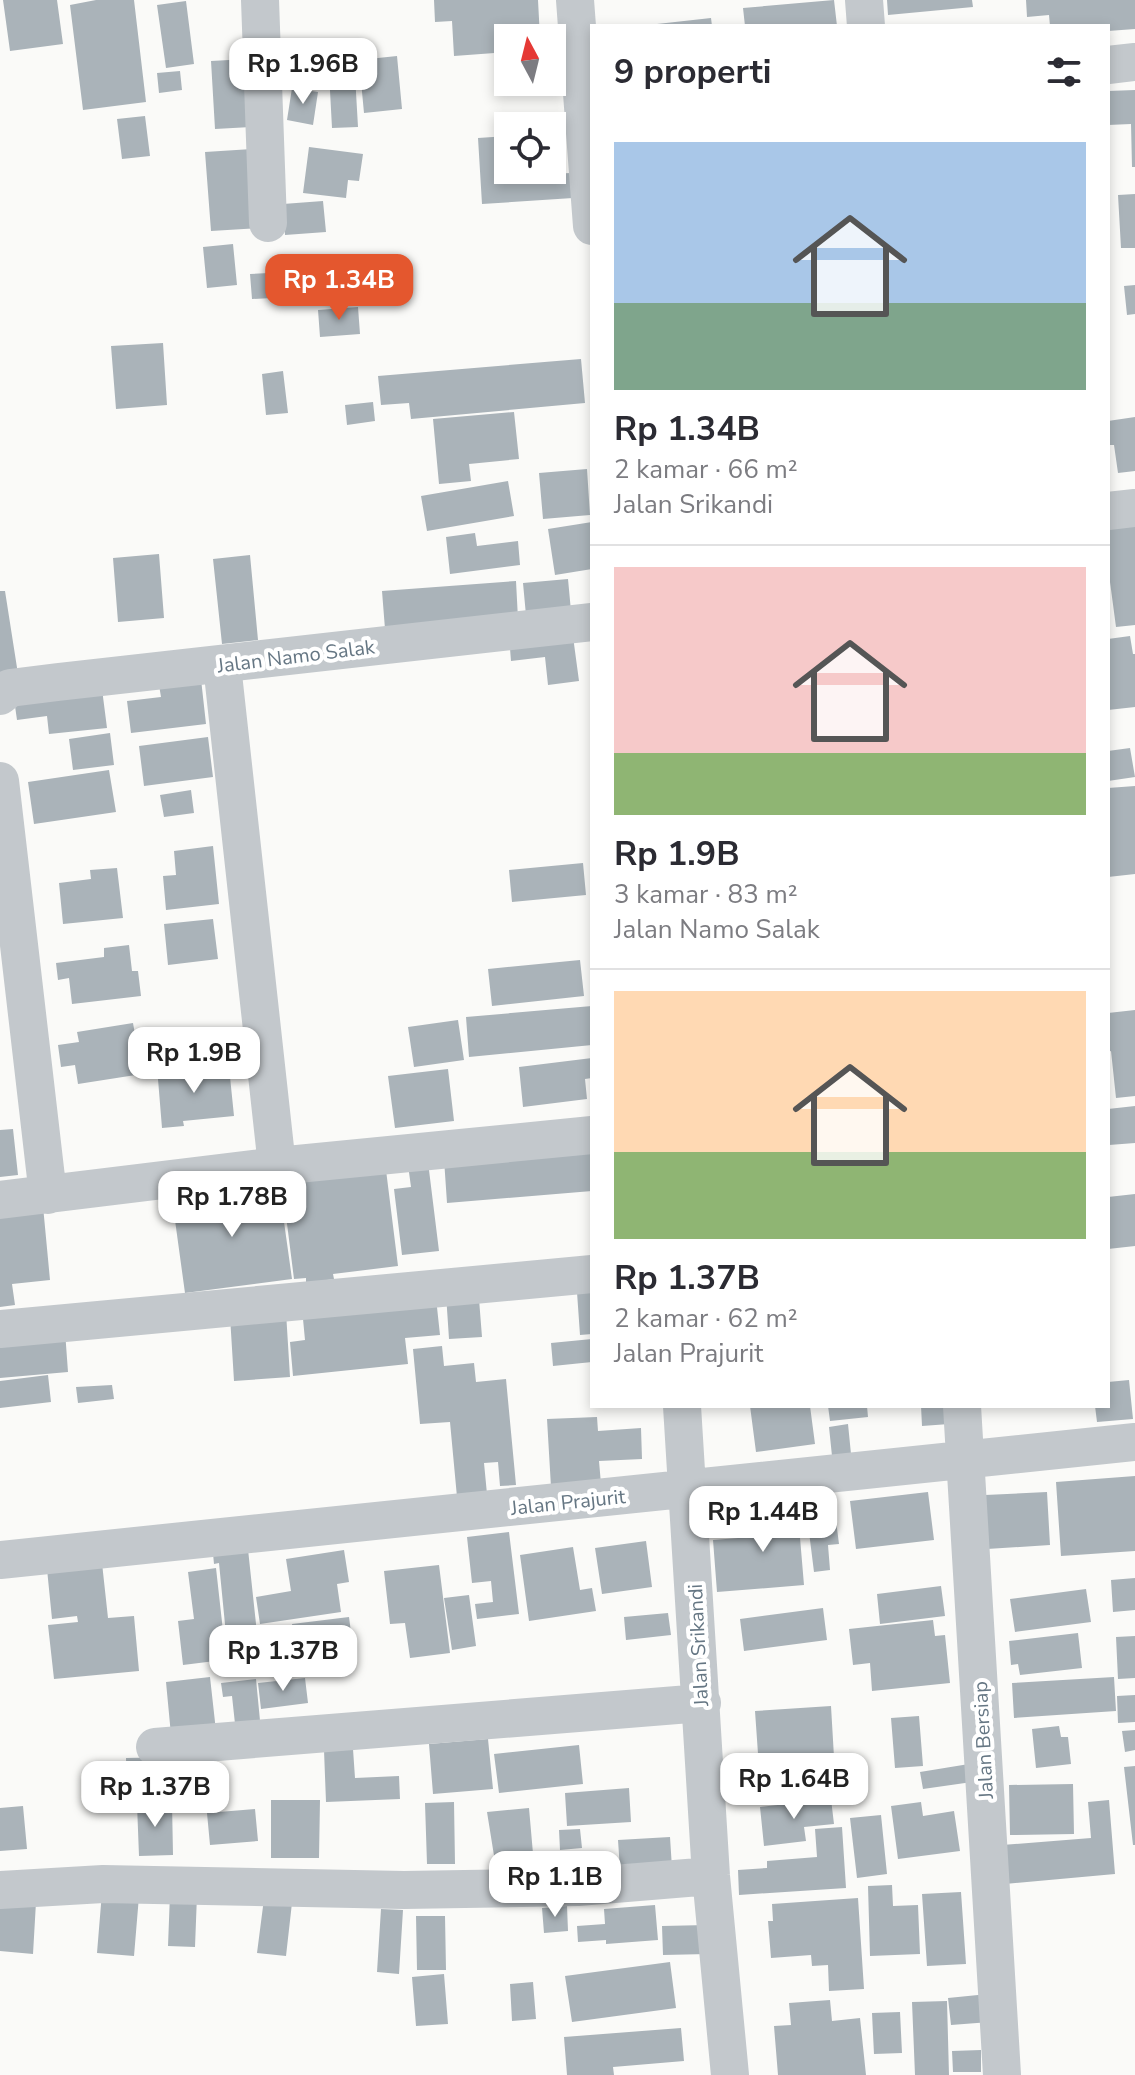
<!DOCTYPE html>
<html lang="id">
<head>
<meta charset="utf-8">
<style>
	body { margin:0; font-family:"Nunito Sans",sans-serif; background:#f7f7f7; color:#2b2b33; height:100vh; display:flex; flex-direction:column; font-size:30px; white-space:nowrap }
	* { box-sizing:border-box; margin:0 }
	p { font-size:26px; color:#7c7c81 }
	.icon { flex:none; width:44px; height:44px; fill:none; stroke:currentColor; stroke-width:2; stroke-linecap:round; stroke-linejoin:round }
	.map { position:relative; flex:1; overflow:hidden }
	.sheet { position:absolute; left:590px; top:24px; width:520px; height:1384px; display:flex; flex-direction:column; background:#fff; border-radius:0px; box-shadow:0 4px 12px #0003 }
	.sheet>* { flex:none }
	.needle { width:52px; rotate:353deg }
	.tools { position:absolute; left:494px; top:24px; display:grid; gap:16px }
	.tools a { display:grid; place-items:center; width:72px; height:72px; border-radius:0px; background:#fff; box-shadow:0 4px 12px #0003; font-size:40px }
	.price { position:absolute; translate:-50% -68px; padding:0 18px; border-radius:16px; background:#fff; color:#222; font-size:26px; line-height:52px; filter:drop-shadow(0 2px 4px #0008) }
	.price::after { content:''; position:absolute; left:50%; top:48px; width:24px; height:18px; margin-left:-12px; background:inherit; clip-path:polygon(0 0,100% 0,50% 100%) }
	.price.active { background:#e4572e; color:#fff }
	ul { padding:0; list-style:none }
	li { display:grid; align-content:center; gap:16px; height:424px; padding:0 24px }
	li+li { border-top:2px solid #e1e1e2 }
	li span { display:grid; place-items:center; height:248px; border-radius:0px; color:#555 }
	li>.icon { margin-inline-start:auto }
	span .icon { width:144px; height:144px; fill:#fffc; stroke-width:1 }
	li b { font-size:34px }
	h2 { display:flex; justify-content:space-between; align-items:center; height:96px; padding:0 24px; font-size:34px }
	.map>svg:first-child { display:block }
	.building { fill:#aab3b9 }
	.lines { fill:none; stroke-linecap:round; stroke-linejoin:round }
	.street { stroke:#c3c8cc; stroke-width:38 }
	.labels { text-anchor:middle; stroke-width:8; stroke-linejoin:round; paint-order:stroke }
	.street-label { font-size:20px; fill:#657683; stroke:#fff }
</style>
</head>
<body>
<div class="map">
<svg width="1135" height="2075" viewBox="0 0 1135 2075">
	<rect width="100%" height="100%" fill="#fafaf8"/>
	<path class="building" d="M3 0H57L63 44 10 51Z
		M96 0H134L146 102 83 110 70 5Z
		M434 0H538L540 38H508V52L454 56 452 21 435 22Z
		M834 0 837 26H745L743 8Z
		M887 0H972L973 7 888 15Z
		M1026 0H1135V29L1108 31V26H1050L1049 15 1027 17Z
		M186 1 194 64 166 68 157 5Z
		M711 18 712 26H658L657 24Z
		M353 40 358 127 332 128 329 72 278 75 277 45Z
		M397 56 402 109 364 113 359 60Z
		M247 59 251 127 215 129 211 61Z
		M180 71 182 90 159 93 157 73Z
		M292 88 318 92 313 125 287 120Z
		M1135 90V167H1132L1131 124 1108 125V91Z
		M145 116 150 156 122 159 117 119Z
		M508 136V170H545L546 174 571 173 573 198 482 204 478 138Z
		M309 147 363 154 359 181 348 180 346 198 303 193Z
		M252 149 258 228 211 231 205 152Z
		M1135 194V248H1121L1118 195Z
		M323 201 326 232 285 235 283 204Z
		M233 244 237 285 207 288 203 247Z
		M306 263 308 296 252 299 250 274 269 273 268 265Z
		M1135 285V314L1127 315 1124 286Z
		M358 307 360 334 320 337 318 310Z
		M163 343 167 405 116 409 111 346Z
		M581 359 585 403 411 419 409 403 381 405 378 376Z
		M283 371 288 413 266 415 262 374Z
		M373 402 375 421 347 425 345 405Z
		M514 412 519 459 469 464 471 481 439 484 433 419Z
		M1135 417V471L1118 473 1114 445H1108V421Z
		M587 469 590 515 543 519 539 473Z
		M508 481 514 516 427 531 421 496Z
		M1135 516V625L1116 627 1108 567V520Z
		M592 522V569L555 575 548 529Z
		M475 533 477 546 518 541 520 565 450 574 446 537Z
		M159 554 164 618 118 622 113 558Z
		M250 555 258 640 222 644 213 559Z
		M568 579 572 622 527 626 523 583Z
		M516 581 518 619 385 629 382 591Z
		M0 591H5L18 674 0 677Z
		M572 629 579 681 548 685 545 657 511 661 509 636Z
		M1130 636 1133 654H1135V707L1108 710V639Z
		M201 679 206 724 131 733 127 701 161 697 159 685Z
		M102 689 107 728 49 734 47 716 17 720 14 699Z
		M110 733 114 765 73 770 69 739Z
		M208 737 213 777 144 786 139 746Z
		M1130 748 1135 777 1108 781V751Z
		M109 770 116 812 34 824 28 782Z
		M1135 786V874L1108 877V813H1110L1108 788Z
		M191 790 194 813 164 817 160 795Z
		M213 846 219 904 166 910 163 876 176 875 174 851Z
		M583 863 586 895 512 902 509 870Z
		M117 868 123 918 63 924 59 883 91 879 90 870Z
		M213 919 218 959 168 965 164 924Z
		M129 945 132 971H138L141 996 72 1004 69 978 58 980 56 963 104 957V948Z
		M580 960 584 996 492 1006 488 969Z
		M592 1006V1045L469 1057 466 1017Z
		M1135 1010V1096L1116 1098 1111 1051 1108 1052V1013Z
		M458 1020 464 1060 414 1067 408 1027Z
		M133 1023 142 1074 78 1084 75 1065 61 1067 58 1045 79 1042 77 1032Z
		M592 1058V1078L585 1079 587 1099 523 1107 519 1067Z
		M177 1065 178 1072 229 1067 234 1116 183 1121 184 1126 162 1128 157 1067Z
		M448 1069 454 1121 395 1128 388 1076Z
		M1135 1106V1143L1109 1145 1108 1109Z
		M13 1129 18 1175 0 1177V1130Z
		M592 1147V1191L447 1203 444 1159Z
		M428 1162 439 1251 402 1255 394 1189 411 1187 408 1165Z
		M386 1170 398 1266 333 1274 334 1279 306 1283V1278L294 1279 282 1184Z
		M278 1179 292 1279 185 1293 170 1184 189 1181 192 1205 255 1197 252 1182Z
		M1135 1194V1246L1108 1249V1197Z
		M43 1206 50 1280 12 1284 15 1305 0 1307V1211Z
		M592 1277V1334L580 1335 576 1278Z
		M446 1294 479 1299 482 1337 449 1339Z
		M436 1298 440 1335 405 1338 408 1364 293 1376 290 1342 305 1340 303 1319Z
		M286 1312 290 1377 234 1381 230 1316Z
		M65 1331 68 1372 0 1378V1336Z
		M592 1339V1362L553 1366 551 1343Z
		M442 1346 444 1366 474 1363 476 1382 506 1379 516 1485 500 1486 498 1462 484 1463 487 1494 457 1497 450 1422 420 1424 413 1349Z
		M48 1375 51 1402 0 1408V1381Z
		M1129 1380 1133 1419 1097 1422 1095 1406H1108V1382Z
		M112 1385 114 1399 78 1403 76 1387Z
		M750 1406H810L815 1444 756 1452Z
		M828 1406H867L868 1417 830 1421Z
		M921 1406H948L949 1424 922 1426Z
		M597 1417 598 1431 641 1428 642 1459 599 1461 601 1484 551 1487 547 1419Z
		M848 1424 851 1454 832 1456 829 1427Z
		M1135 1476V1551L1061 1556 1056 1482Z
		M928 1492 934 1540 856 1549 850 1501Z
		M1047 1492 1050 1545 987 1549 985 1495Z
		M797 1502 804 1585 717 1592 713 1540 763 1536 761 1505Z
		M834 1505 839 1544 828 1545 830 1570 814 1572 806 1508Z
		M509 1532 519 1614 477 1619 475 1604 493 1602 491 1581 472 1583 467 1537Z
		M247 1540 259 1652 228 1655 219 1563 214 1564 212 1543Z
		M646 1541 652 1587 602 1594 595 1548Z
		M573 1547 580 1590 592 1588 596 1611 529 1621 520 1555Z
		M344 1550 349 1582 337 1584 341 1612 260 1624 256 1597 291 1591 286 1559Z
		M102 1563 108 1618 134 1616 139 1671 54 1679 48 1625 78 1622 77 1616 52 1619 47 1569Z
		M439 1565 450 1653 410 1658 405 1623 390 1624 384 1571Z
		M216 1568 224 1640 213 1642 215 1661 183 1665 178 1621 194 1619 188 1572Z
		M1135 1578V1610L1113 1612 1111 1580Z
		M941 1586 945 1616 880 1624 877 1594Z
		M1086 1589 1091 1622 1015 1632 1010 1599Z
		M469 1595 476 1646 452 1650 444 1598Z
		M823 1608 827 1640 744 1651 740 1619Z
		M668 1613 671 1635 626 1640 624 1617Z
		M349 1617 352 1640 295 1647 292 1624Z
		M933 1620 935 1636 945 1635 950 1683 872 1691 870 1663 853 1665 849 1629Z
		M1078 1633 1082 1668 1020 1675 1018 1664 1011 1665 1009 1641Z
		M1135 1636V1678L1118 1679 1116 1637Z
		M210 1677 216 1731 171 1735 166 1682Z
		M1114 1677 1116 1711 1014 1718 1012 1683Z
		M305 1678 308 1703 261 1709 258 1683Z
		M256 1679 261 1731 236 1733 232 1696 223 1697 221 1683Z
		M1135 1695V1722L1118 1723 1117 1696Z
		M831 1706 836 1791 816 1792 814 1765 759 1768 755 1711Z
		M919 1716 923 1766 895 1768 891 1718Z
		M1059 1726 1061 1737H1068L1071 1764 1036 1768 1032 1729Z
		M1135 1730V1750L1125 1752 1122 1731Z
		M488 1739 493 1789 433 1794 429 1744Z
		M579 1745 583 1784 499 1793 494 1754Z
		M353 1749 355 1778 399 1776 400 1799 326 1802 324 1750Z
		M176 1757V1797H127L126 1758Z
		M969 1764 972 1782 923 1789 920 1772Z
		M1135 1766V1845H1133L1124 1767Z
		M1073 1784 1074 1834 1010 1835 1009 1785Z
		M629 1788 631 1822 567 1826 565 1793Z
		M831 1799 834 1824 804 1827 806 1841 764 1846 760 1807Z
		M271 1800H320L319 1858H271Z
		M1109 1800 1115 1874 1005 1884 1002 1845 1091 1838 1088 1802Z
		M454 1802 455 1864H427L425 1803Z
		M921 1802 923 1816 954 1811 960 1851 898 1859 891 1806Z
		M172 1803 173 1855 139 1856 137 1804Z
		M23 1806 27 1849 0 1851V1808Z
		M529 1808 534 1865 496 1868 487 1812Z
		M255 1809 258 1841 210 1845 207 1813Z
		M881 1815 887 1874 857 1878 850 1818Z
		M842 1827 846 1888 739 1895 738 1870 767 1868V1861L817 1857 815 1829Z
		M580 1829 582 1848 560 1850 559 1830Z
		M670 1837 672 1868 620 1870 618 1840Z
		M892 1885 893 1906 918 1905 920 1954 870 1956 868 1886Z
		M265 1891 293 1894 286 1956 257 1953Z
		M102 1892 139 1896 134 1956 97 1953Z
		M961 1892 966 1964 927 1966 922 1894Z
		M170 1894 197 1895 195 1947 168 1946Z
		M858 1898 864 1989 829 1991 828 1965 812 1966 811 1955 771 1958 768 1921H773L772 1904Z
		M0 1899 36 1902 33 1954 0 1951Z
		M655 1905 658 1940 606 1944V1940L578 1942 577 1926 605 1924 604 1909Z
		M567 1906 568 1931 544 1933 542 1908Z
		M381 1909 403 1910 399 1974 377 1972Z
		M416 1916H445L446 1970H417Z
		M707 1925 708 1954 663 1955 662 1926Z
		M670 1962 676 2008 572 2022 565 1976Z
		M444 1974 448 2024 416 2026 412 1977Z
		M533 1982 536 2019 512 2021 510 1984Z
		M988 1994 990 2022 951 2025 948 1998Z
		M830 2000 832 2021 860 2018 866 2075H778L774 2026 791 2025 789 2003Z
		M947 2001 949 2075H915L912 2002Z
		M900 2012 902 2053 874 2054 872 2013Z
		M681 2028 684 2061 613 2067 614 2075H567L564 2037Z
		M981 2050V2072H953L952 2051Z"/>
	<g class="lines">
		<path class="street" d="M260 0 268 223
			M575 0 592 226
			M864 0 866 26
			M1108 65 1135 62
			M1108 511 1135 508
			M222 665 277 1166
			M0 696 10 688 58 682 592 622
			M0 781 48 1195
			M0 1200 277 1166 592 1135
			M0 1329 592 1274
			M682 1406 711 1876 730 2075
			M962 1406 1002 2075
			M0 1560 1135 1442
			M155 1747 702 1703
			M0 1890 103 1884 404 1890 578 1887 711 1876"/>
	</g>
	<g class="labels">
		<g class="street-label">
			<text transform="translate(296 656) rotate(-7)" y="7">Jalan Namo Salak</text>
			<text transform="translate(568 1502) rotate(-6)" y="7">Jalan Prajurit</text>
			<text transform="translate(698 1645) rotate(-93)" y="7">Jalan Srikandi</text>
			<text transform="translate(983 1740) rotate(-93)" y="7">Jalan Bersiap</text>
		</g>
	</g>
</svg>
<div class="tools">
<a><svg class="needle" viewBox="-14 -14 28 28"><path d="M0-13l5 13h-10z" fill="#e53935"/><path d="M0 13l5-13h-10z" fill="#7c7c81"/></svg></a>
<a><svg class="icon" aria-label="locate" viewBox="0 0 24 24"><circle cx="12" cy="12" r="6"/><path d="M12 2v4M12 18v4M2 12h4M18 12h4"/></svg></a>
</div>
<b class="price" style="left:303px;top:106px">Rp 1.96B</b>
<b class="price active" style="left:339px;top:322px">Rp 1.34B</b>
<b class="price" style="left:194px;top:1095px">Rp 1.9B</b>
<b class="price" style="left:232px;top:1239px">Rp 1.78B</b>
<b class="price" style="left:763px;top:1554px">Rp 1.44B</b>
<b class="price" style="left:283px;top:1693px">Rp 1.37B</b>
<b class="price" style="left:794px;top:1821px">Rp 1.64B</b>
<b class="price" style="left:155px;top:1829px">Rp 1.37B</b>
<b class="price" style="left:555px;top:1919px">Rp 1.1B</b>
<section class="sheet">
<h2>9 properti<svg class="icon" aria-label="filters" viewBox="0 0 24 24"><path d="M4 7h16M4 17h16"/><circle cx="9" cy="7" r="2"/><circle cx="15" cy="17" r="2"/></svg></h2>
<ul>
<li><span style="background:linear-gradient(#a9c7e8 65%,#7fa58c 0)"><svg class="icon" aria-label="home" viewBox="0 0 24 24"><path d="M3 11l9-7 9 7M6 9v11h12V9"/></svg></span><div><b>Rp 1.34B</b><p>2 kamar · 66 m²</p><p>Jalan Srikandi</p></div></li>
<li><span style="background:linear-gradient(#f6c9c9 75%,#8fb573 0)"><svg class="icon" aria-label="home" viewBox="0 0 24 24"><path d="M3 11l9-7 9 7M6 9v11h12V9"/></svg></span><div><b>Rp 1.9B</b><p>3 kamar · 83 m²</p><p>Jalan Namo Salak</p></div></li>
<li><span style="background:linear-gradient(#ffd9b3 65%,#8fb573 0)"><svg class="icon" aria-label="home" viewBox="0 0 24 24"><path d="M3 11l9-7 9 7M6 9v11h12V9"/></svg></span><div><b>Rp 1.37B</b><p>2 kamar · 62 m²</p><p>Jalan Prajurit</p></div></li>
</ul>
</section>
</div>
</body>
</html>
